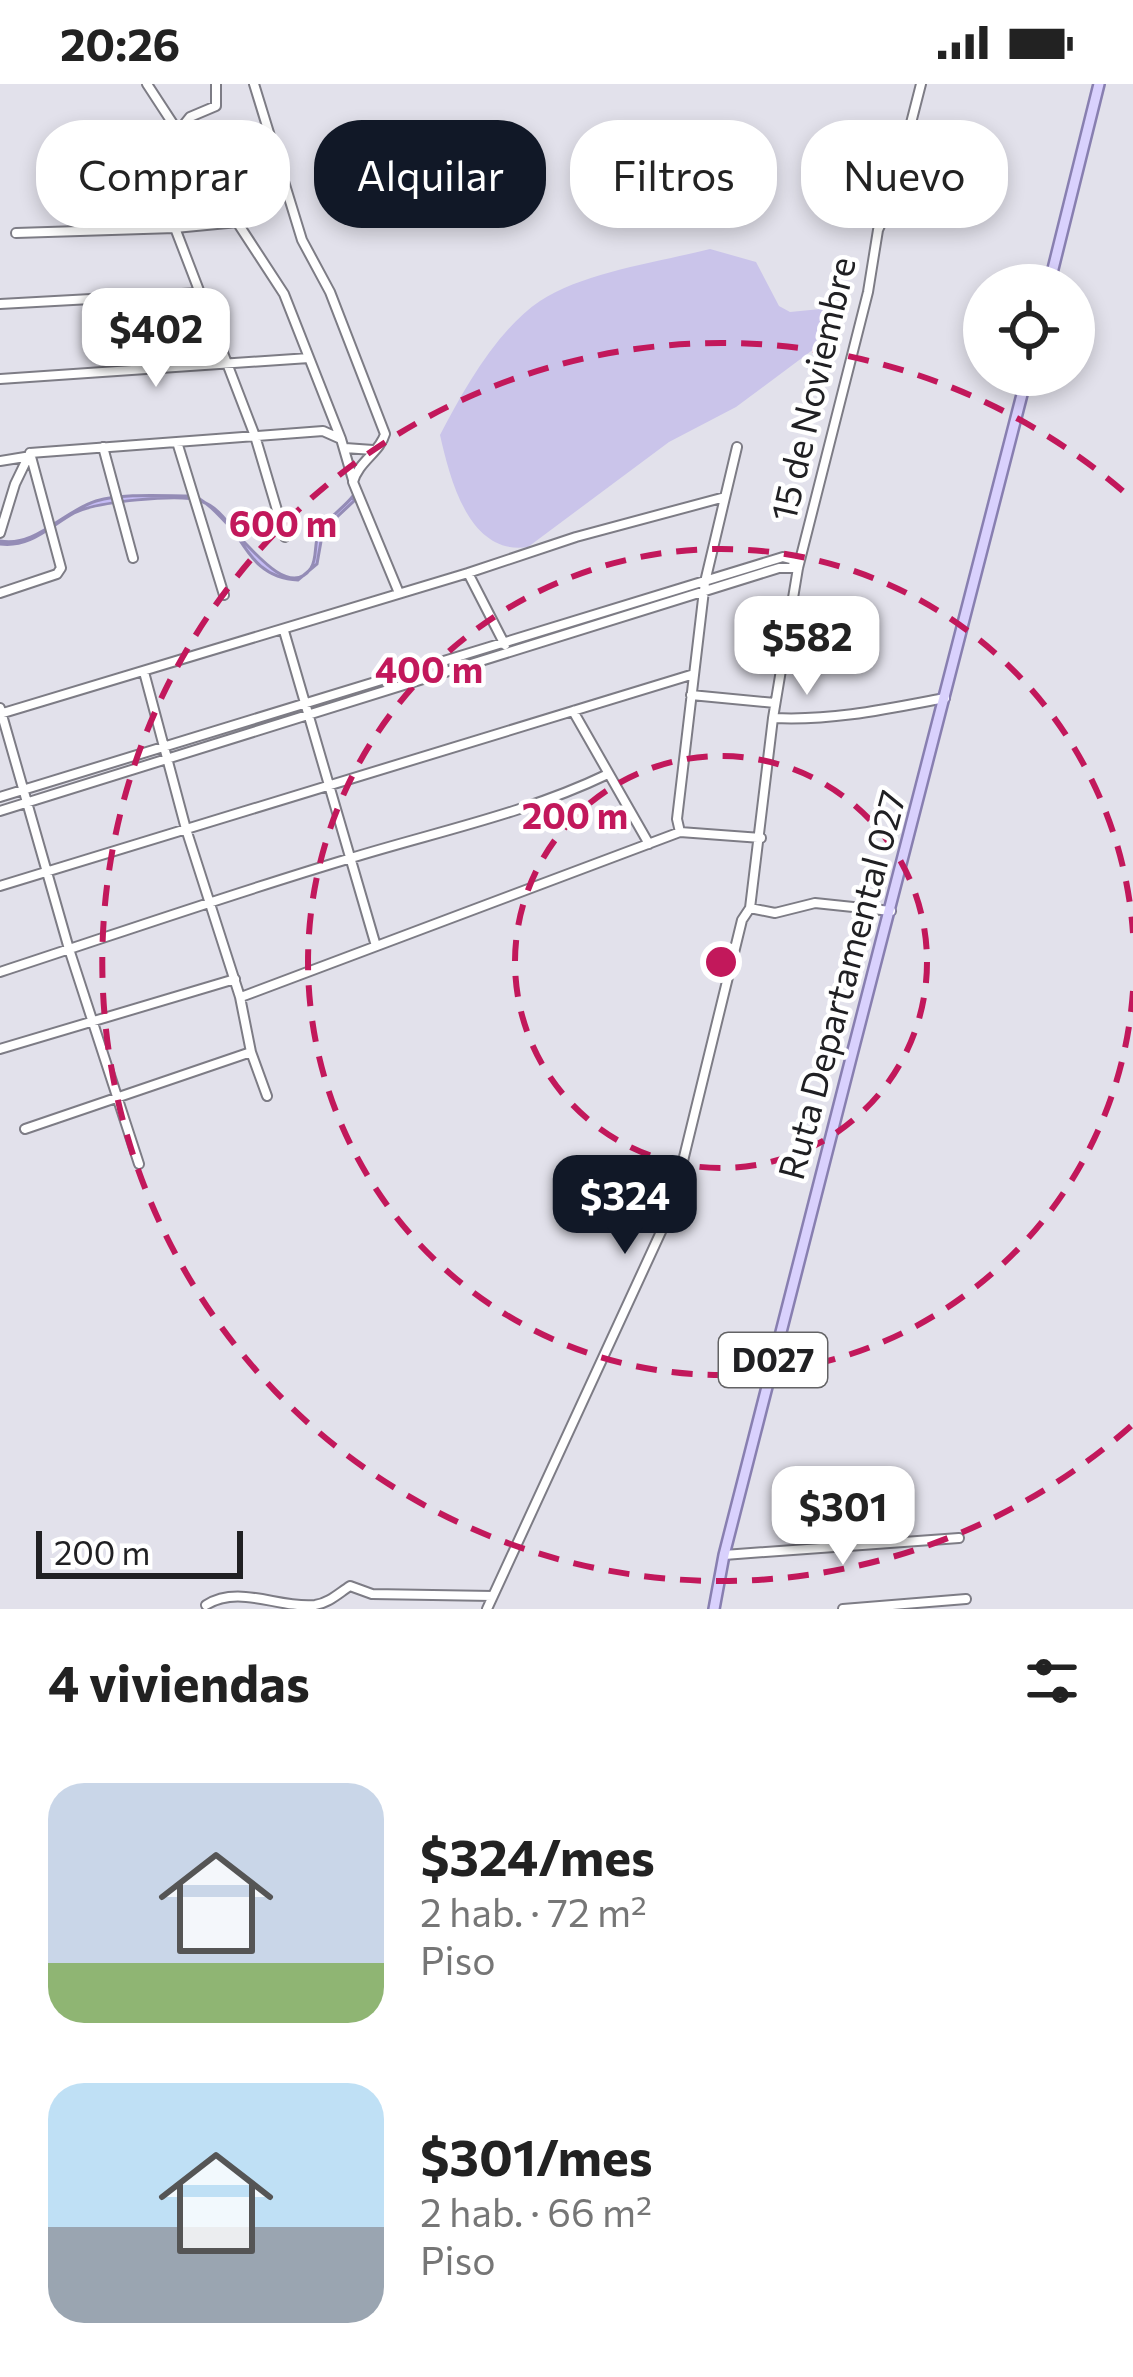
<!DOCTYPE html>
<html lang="es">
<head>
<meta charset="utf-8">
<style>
	body { margin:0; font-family:Commissioner,sans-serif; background:#f6f6f6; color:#222; height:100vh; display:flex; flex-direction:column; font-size:45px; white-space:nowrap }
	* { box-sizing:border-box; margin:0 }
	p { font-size:39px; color:#767676 }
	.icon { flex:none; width:66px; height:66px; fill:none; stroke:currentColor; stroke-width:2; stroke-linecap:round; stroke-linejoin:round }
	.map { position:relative; height:1525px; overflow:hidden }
	.panel { display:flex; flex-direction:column; background:#fff; flex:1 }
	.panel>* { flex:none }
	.hud { position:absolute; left:36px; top:36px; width:1062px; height:108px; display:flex; gap:24px }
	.buttons { position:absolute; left:963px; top:180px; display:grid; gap:24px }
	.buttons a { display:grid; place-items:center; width:132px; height:132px; border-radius:50%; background:#fff; box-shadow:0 6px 18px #0003; font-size:60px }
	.scale { position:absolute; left:36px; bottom:30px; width:207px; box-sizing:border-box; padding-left:12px; border:6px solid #202023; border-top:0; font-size:33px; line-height:42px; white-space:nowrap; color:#202023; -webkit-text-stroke:9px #fff; paint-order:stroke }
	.price { position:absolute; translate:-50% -102px; padding:0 27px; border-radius:24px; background:#fff; color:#222; font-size:39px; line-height:78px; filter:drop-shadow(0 3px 6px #0008) }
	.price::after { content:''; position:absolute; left:50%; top:72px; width:36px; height:27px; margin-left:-18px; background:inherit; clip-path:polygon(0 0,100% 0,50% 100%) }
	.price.active { background:#111827; color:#fff }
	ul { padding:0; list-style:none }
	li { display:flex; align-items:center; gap:36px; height:300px; padding:0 48px }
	li span { display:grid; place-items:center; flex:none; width:336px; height:240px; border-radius:36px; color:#555 }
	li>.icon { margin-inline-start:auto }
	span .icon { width:144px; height:144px; fill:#fffc; stroke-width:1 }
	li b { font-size:51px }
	h2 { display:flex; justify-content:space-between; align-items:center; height:144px; padding:0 48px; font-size:51px }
	.tag { padding:0 42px; border-radius:48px; background:#fff; box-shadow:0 6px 18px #0003; font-size:42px; line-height:108px }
	.tag.active { background:#111827; color:#fff }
	.status { display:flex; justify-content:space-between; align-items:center; height:84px; padding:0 60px; background:#fff; direction:ltr }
	.status svg { height:33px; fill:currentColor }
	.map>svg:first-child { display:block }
	.green { fill:#cac4ea }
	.water { fill:#c5bbf5; stroke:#948cb6; stroke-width:3 }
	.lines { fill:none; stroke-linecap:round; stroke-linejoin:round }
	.minor-casing { stroke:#7d7c85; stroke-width:12 }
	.major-casing { stroke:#887fb0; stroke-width:14 }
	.minor { stroke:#fff; stroke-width:8 }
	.major { stroke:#d9d1fd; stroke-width:9 }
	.ring { fill:none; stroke:#c2185b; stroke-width:6; stroke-dasharray:21 15 }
	.labels { text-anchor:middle; stroke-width:9; stroke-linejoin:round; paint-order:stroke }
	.shield { fill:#fff; stroke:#636365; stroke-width:3 }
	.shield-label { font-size:33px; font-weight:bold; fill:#202023 }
	.street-label { font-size:36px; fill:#202023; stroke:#fff }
	.centre { fill:#c2185b; stroke:#fff; stroke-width:6 }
	.ring-label { font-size:36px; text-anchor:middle; font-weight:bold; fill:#c2185b; stroke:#fff; stroke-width:9; stroke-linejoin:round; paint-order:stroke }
</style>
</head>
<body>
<div class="status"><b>20:26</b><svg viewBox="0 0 49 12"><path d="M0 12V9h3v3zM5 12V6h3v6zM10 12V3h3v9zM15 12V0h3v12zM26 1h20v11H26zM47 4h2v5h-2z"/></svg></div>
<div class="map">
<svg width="1133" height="1525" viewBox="0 0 1133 1525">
	<rect width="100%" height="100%" fill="#e2e1eb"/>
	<path class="green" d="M710 165 756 178 779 222 790 228 831 224 836 233 830 253 736 323 669 358 528 463C469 472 450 395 440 351 464 305 497 246 540 217 584 188 659 178 710 165Z"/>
	<path class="water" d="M192 412C221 416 282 528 311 484 318 473 313 458 320 447 328 433 343 425 353 412L354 417 323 446 317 480 298 496C240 494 243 433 201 417 180 409 95 418 74 429 49 443 30 464 0 460V457C36 464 63 427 96 417 124 409 162 412 192 412Z"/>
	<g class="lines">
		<g class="minor-casing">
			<path id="minor" d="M147 0 284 210 341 355
				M254 0 302 156 330 208 385 350C380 368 358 378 353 398L399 509
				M921 0 891 117 878 146 868 208 798 484 773 634C832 637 887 625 945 614
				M178 48 190 33 216 22V0
				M67 76 130 85 175 144 255 352 285 453
				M16 149 175 144 238 138
				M0 220 200 209
				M0 295 309 274
				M177 358 224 511
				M103 363 133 474
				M345 364 373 366
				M30 369 323 347 341 355 353 396
				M0 377 25 373
				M0 449 15 400 30 369
				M468 489 576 453 725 413
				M0 509 57 490 61 484 30 369
				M284 547 376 862
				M691 611 775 619
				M0 624 69 865 139 1080
				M573 627 649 760
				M0 630 468 489 505 561
				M773 634 750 824 775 829 815 819 891 827
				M0 713 783 473 791 475 798 484
				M0 727 779 484H796
				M680 748 677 735 705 498 737 363
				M0 802 694 590
				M0 888C116 850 231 810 348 775 435 748 525 730 608 690
				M241 913 680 748 761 754
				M0 965 235 895
				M251 968 267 1012
				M25 1045 251 968 240 913 186 745 144 588
				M724 1471 959 1454
				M206 1521C239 1500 279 1525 315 1521 329 1519 339 1509 350 1502L372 1510 493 1512
				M487 1525 671 1126 742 836 750 824
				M843 1525 966 1515"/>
		</g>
		<g class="major-casing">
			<path id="major" d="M1049 201 1099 0
				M714 1525 724 1471C823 1077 927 685 1027 291"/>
		</g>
		<use href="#minor" class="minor"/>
		<use href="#major" class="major"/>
	</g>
	<g class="ring">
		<circle cx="721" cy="878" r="206"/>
		<path d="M1133 907A413 413 0 1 1 1133 849"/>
		<path d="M1131 1342A619 619 0 1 1 1131 414"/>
	</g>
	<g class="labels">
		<rect class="shield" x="719" y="1249" width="108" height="54" rx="9"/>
		<g class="shield-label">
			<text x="773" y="1288">D027</text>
		</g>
		<g class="street-label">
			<text transform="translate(813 305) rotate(-77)" y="13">15 de Noviembre</text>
			<text transform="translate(842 901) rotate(-75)" y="13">Ruta Departamental 027</text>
		</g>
	</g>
	<circle cx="721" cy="878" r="18" class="centre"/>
	<g class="ring-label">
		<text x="283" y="453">600 m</text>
		<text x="429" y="599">400 m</text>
		<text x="575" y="745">200 m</text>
	</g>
</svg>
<div class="buttons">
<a><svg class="icon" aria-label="locate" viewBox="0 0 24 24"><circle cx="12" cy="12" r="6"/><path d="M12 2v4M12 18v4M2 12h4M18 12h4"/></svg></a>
</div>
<div class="scale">200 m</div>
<b class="price" style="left:156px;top:306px">$402</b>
<b class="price" style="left:807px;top:614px">$582</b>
<b class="price active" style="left:625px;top:1173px">$324</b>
<b class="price" style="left:843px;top:1484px">$301</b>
<div class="hud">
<a class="tag">Comprar</a>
<a class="tag active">Alquilar</a>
<a class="tag">Filtros</a>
<a class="tag">Nuevo</a>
</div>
</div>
<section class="panel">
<h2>4 viviendas<svg class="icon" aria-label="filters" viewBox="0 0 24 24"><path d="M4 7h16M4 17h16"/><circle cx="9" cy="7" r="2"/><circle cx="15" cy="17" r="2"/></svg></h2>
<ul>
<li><span style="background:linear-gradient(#c9d6e8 75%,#8fb573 0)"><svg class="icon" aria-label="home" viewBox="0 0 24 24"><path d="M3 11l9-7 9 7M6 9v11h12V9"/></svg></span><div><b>$324/mes</b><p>2 hab. · 72 m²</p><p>Piso</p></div></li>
<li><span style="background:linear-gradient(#bfe0f5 60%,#9aa5b1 0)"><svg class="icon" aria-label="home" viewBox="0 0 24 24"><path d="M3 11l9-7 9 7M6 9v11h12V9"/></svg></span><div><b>$301/mes</b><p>2 hab. · 66 m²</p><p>Piso</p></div></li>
</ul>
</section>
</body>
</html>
